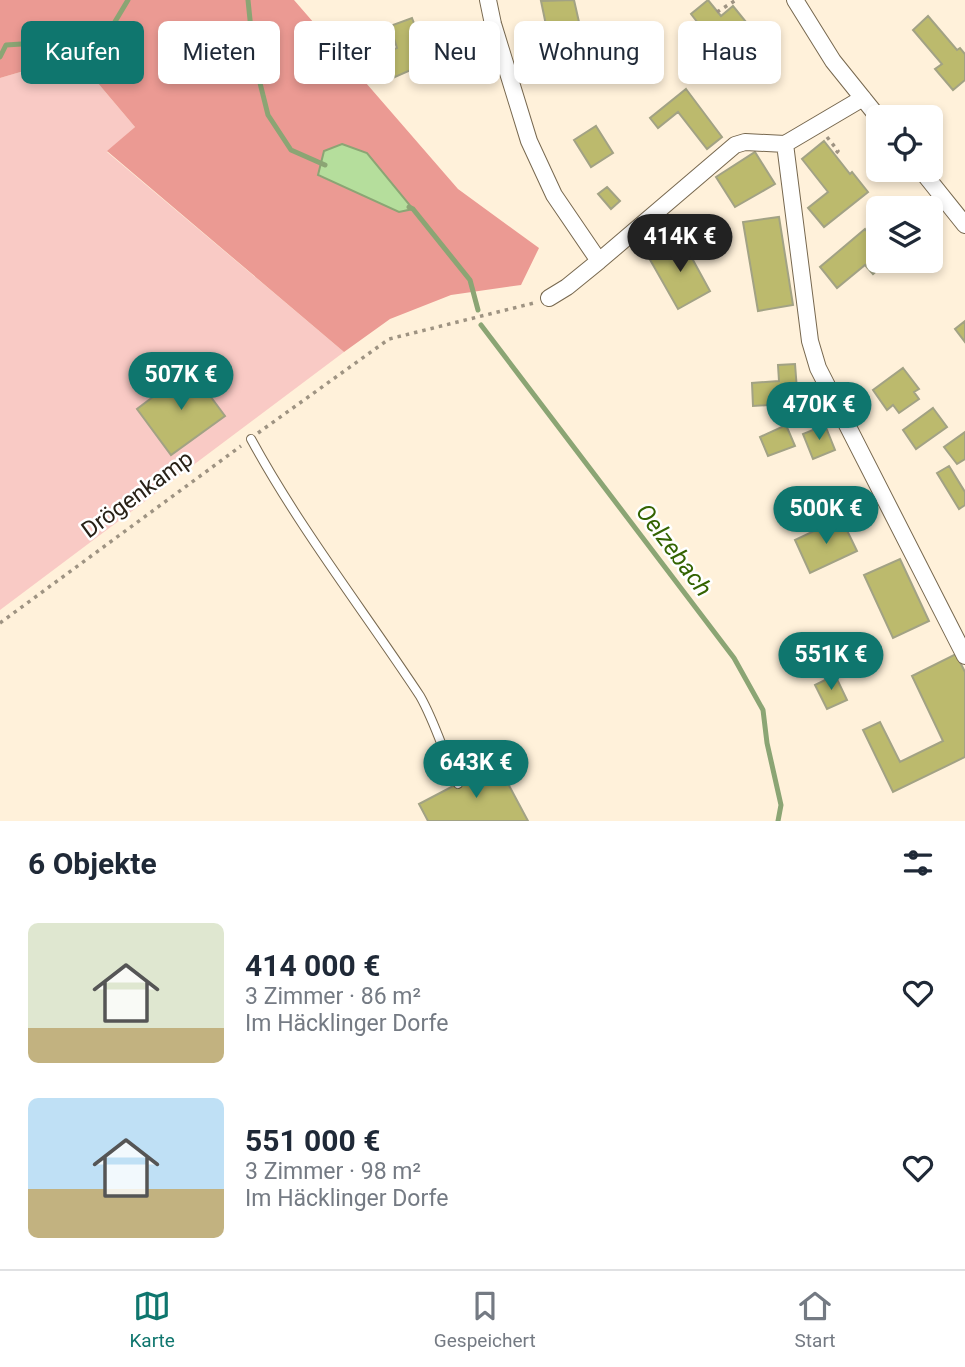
<!DOCTYPE html>
<html lang="de">
<head>
<meta charset="utf-8">
<style>
	body { margin:0; font-family:Roboto,sans-serif; background:#f6f6f7; color:#1f2937; height:100vh; display:flex; flex-direction:column; font-size:26px; white-space:nowrap }
	* { box-sizing:border-box; margin:0 }
	p { font-size:23px; color:#747a83 }
	.icon { flex:none; width:38px; height:38px; fill:none; stroke:currentColor; stroke-width:2; stroke-linecap:round; stroke-linejoin:round }
	.map { position:relative; height:821px; overflow:hidden }
	.drawer { display:flex; flex-direction:column; background:#fff; flex:1 }
	.drawer>* { flex:none }
	.hud { position:absolute; left:21px; top:21px; width:924px; height:63px; display:flex; gap:14px }
	.fabs { position:absolute; left:866px; top:105px; display:grid; gap:14px }
	.fabs a { display:grid; place-items:center; width:77px; height:77px; border-radius:10px; background:#fff; box-shadow:0 4px 10px #0003; font-size:35px }
	.price { position:absolute; translate:-50% -60px; padding:0 16px; border-radius:24px; background:#0f766e; color:#fff; font-size:23px; line-height:46px; filter:drop-shadow(0 2px 4px #0008) }
	.price::after { content:''; position:absolute; left:50%; top:42px; width:21px; height:16px; margin-left:-10px; background:inherit; clip-path:polygon(0 0,100% 0,50% 100%) }
	.price.selected { background:#222; color:#fff }
	ul { padding:0; list-style:none }
	li { display:flex; align-items:center; gap:21px; height:175px; padding:0 28px }
	li span { display:grid; place-items:center; flex:none; width:196px; height:140px; border-radius:10px; color:#555 }
	li>.icon { margin-inline-start:auto }
	span .icon { width:84px; height:84px; fill:#fffc; stroke-width:1 }
	li b { font-size:30px }
	h2 { display:flex; justify-content:space-between; align-items:center; height:84px; padding:0 28px; font-size:30px }
	.tag { padding:0 24px; border-radius:10px; background:#fff; box-shadow:0 4px 10px #0003; font-size:24px; line-height:63px }
	.tag.selected { background:#0f766e; color:#fff }
	.tabs { display:flex; justify-content:space-around; align-items:center; height:98px; border-top:2px solid #e0e1e3; background:#fff; font-size:19px; color:#747a83 }
	.tabs a { display:grid; justify-items:center; gap:4px }
	.tabs .selected { color:#0f766e }
	.map>svg:first-child { display:block }
	.green { fill:#f9cac5 }
	.forest { fill:#eb9a93; fill-rule:evenodd }
	.water { fill:#b5de9c; stroke:#8ba574; stroke-width:2 }
	.lines { fill:none; stroke-linecap:round; stroke-linejoin:round }
	.stream { stroke:#8ba574; stroke-width:5 }
	.building { fill:#bcba6d; stroke:#a2a284; stroke-width:2 }
	.service-casing { stroke:#77684f; stroke-width:10 }
	.minor-casing { stroke:#77684f; stroke-width:18 }
	.path { stroke:#9e9382; stroke-width:3.5; stroke-dasharray:3.5 5; stroke-linecap:butt }
	.service { stroke:#fff; stroke-width:8 }
	.minor { stroke:#fff; stroke-width:16 }
	.labels { text-anchor:middle; stroke-width:5; stroke-linejoin:round; paint-order:stroke }
	.street-label { font-size:23px; fill:#282117; stroke:#fff }
	.water-label { font-size:24px; font-style:italic; fill:#336301; stroke:#fff }
</style>
</head>
<body>
<div class="map">
<svg width="965" height="821" viewBox="0 0 965 821">
	<rect width="100%" height="100%" fill="#fff1da"/>
	<path class="green" d="M75 56 135 127 107 152 344 352 0 610V78Z"/>
	<path class="forest" d="M0 0H294L458 189 539 248 521 285 451 295 390 319 344 352 107 151 135 127 75 56 0 78ZM324 151 356 192 319 176Z"/>
	<path class="water" d="M342 144 367 153 413 209 399 212 318 175 324 151Z"/>
	<g class="lines">
		<path class="stream" d="M248 0 254 59 268 115 291 150 325 165
			M0 57 6 45 53 42 110 30 128 0
			M409 207 413 209 470 280 478 310
			M481 325 734 658 763 710 767 743 781 805 778 821"/>
	</g>
	<path class="building" d="M574 0 579 22 547 30 541 1Z
		M708 0 721 16 733 6 751 28 730 45 725 39 716 46 691 14Z
		M928 16 957 50 960 48 965 54V80L953 90 935 69 942 64 913 30Z
		M412 18 420 39 436 33H452L481 51 468 72 447 59 440 57 386 81 376 57 397 48 390 26Z
		M686 89 722 137 707 149 678 112 658 128 650 118Z
		M596 126 613 153 591 167 574 140Z
		M824 141 850 174 852 172 868 192 824 227 808 208 828 192 802 159Z
		M755 152 775 184 735 207 716 177Z
		M607 187 620 201 611 209 598 194Z
		M779 217 793 305 758 311 743 222Z
		M865 229 878 246V261H888L873 274 865 265 837 288 820 267Z
		M682 240 710 291 678 309 649 258Z
		M965 321V342L955 329Z
		M795 364 798 403 753 406 752 383 779 381 778 365Z
		M903 368 919 389 914 392 919 399 899 413 893 405 887 410 873 390Z
		M190 369 225 416 171 455 137 409Z
		M933 408 947 427 916 449 903 430Z
		M786 425 795 446 768 456 760 437Z
		M825 425 835 450 813 459 803 434Z
		M965 432V459L957 464 944 447Z
		M949 466 965 492V505L959 509 937 473Z
		M841 518 857 551 810 573 795 540Z
		M900 559 929 621 893 638 864 575Z
		M956 654 965 672V757L893 792 863 730 880 722 900 762 943 741 912 676Z
		M835 675 847 700 827 709 815 685Z
		M497 763 528 821H428L419 804Z"/>
	<g class="lines">
		<g class="service-casing">
			<path id="service" d="M251 439C300 529 364 611 420 696 436 724 444 755 458 784"/>
		</g>
		<g class="minor-casing">
			<path id="minor" d="M488 0 493 24 529 141 554 195 599 261
				M795 0 833 61 878 117
				M785 144 810 341 818 368 965 656
				M921 170 965 225
				M549 298 567 287 599 261 735 145 745 142 785 144 863 98"/>
		</g>
		<path class="path" d="M717 12 736 0
			M827 137 838 151 835 154
			M797 390 812 386
			M258 433 389 339 534 303
			M0 623 241 446"/>
		<use href="#service" class="service"/>
		<use href="#minor" class="minor"/>
	</g>
	<g class="labels">
		<g class="street-label">
			<text transform="translate(137 494) rotate(-36)" y="8">Drögenkamp</text>
		</g>
		<g class="water-label">
			<text transform="translate(674 550) rotate(53)" y="8">Oelzebach</text>
		</g>
	</g>
</svg>
<div class="fabs">
<a><svg class="icon" aria-label="locate" viewBox="0 0 24 24"><circle cx="12" cy="12" r="6"/><path d="M12 2v4M12 18v4M2 12h4M18 12h4"/></svg></a>
<a><svg class="icon" aria-label="layers" viewBox="0 0 24 24"><path d="M12 4l9 5-9 5-9-5zM3 14l9 5 9-5"/></svg></a>
</div>
<b class="price selected" style="left:680px;top:274px">414K €</b>
<b class="price" style="left:181px;top:412px">507K €</b>
<b class="price" style="left:819px;top:442px">470K €</b>
<b class="price" style="left:826px;top:546px">500K €</b>
<b class="price" style="left:831px;top:692px">551K €</b>
<b class="price" style="left:476px;top:800px">643K €</b>
<div class="hud">
<a class="tag selected">Kaufen</a>
<a class="tag">Mieten</a>
<a class="tag">Filter</a>
<a class="tag">Neu</a>
<a class="tag">Wohnung</a>
<a class="tag">Haus</a>
</div>
</div>
<section class="drawer">
<h2>6 Objekte<svg class="icon" aria-label="filters" viewBox="0 0 24 24"><path d="M4 7h16M4 17h16"/><circle cx="9" cy="7" r="2"/><circle cx="15" cy="17" r="2"/></svg></h2>
<ul>
<li><span style="background:linear-gradient(#dfe7d0 75%,#c2b280 0)"><svg class="icon" aria-label="home" viewBox="0 0 24 24"><path d="M3 11l9-7 9 7M6 9v11h12V9"/></svg></span><div><b>414 000 €</b><p>3 Zimmer · 86 m²</p><p>Im Häcklinger Dorfe</p></div><svg class="icon" aria-label="heart" viewBox="0 0 24 24"><path d="M12 20l-8-8c-3-5 5-10 8-4 3-6 11-1 8 4z"/></svg></li>
<li><span style="background:linear-gradient(#bfe0f5 65%,#c2b280 0)"><svg class="icon" aria-label="home" viewBox="0 0 24 24"><path d="M3 11l9-7 9 7M6 9v11h12V9"/></svg></span><div><b>551 000 €</b><p>3 Zimmer · 98 m²</p><p>Im Häcklinger Dorfe</p></div><svg class="icon" aria-label="heart" viewBox="0 0 24 24"><path d="M12 20l-8-8c-3-5 5-10 8-4 3-6 11-1 8 4z"/></svg></li>
</ul>
</section>
<nav class="tabs">
<a class="selected"><svg class="icon" aria-label="map" viewBox="0 0 24 24"><path d="M3 6l6-2 6 2 6-2v14l-6 2-6-2-6 2zM9 4v14M15 6v14"/></svg>Karte</a>
<a><svg class="icon" aria-label="saved" viewBox="0 0 24 24"><path d="M7 4h10v16l-5-4-5 4z"/></svg>Gespeichert</a>
<a><svg class="icon" aria-label="home" viewBox="0 0 24 24"><path d="M3 11l9-7 9 7M6 9v11h12V9"/></svg>Start</a>
</nav>
</body>
</html>
